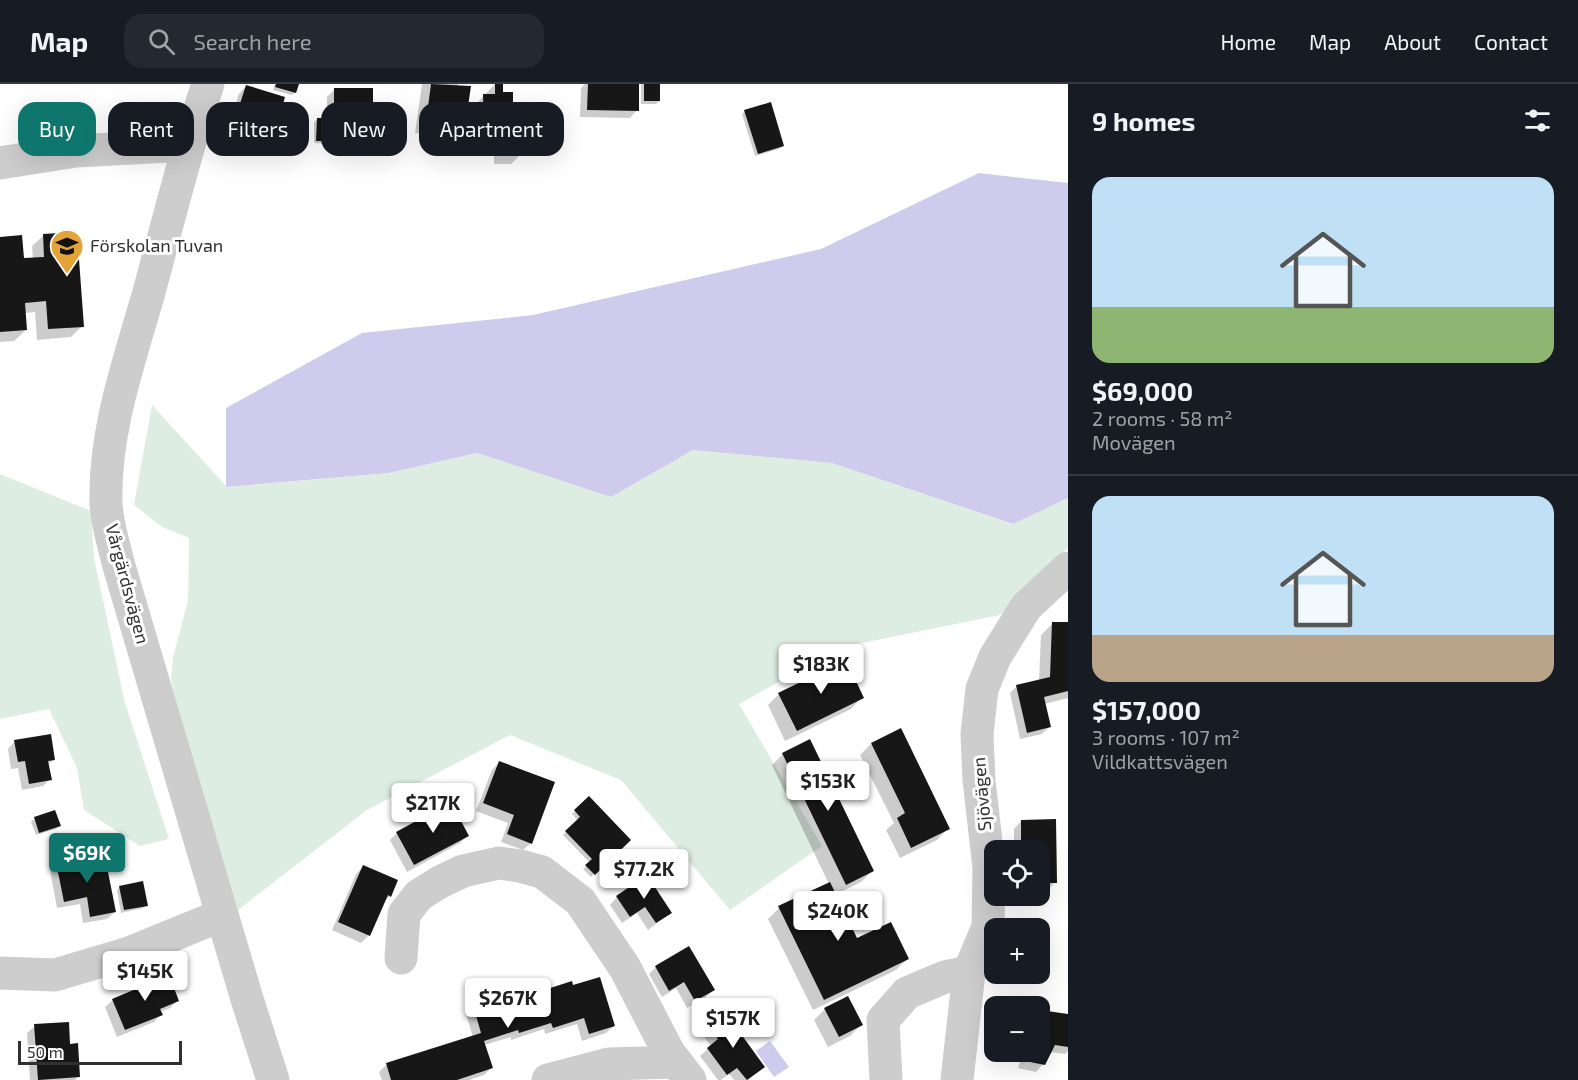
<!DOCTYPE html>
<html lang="en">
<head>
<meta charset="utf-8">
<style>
	body { margin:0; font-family:"Exo 2",sans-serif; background:#242831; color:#f1f3f6; height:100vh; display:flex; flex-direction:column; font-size:22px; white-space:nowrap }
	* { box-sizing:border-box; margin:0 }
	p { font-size:20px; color:#9ea1a6 }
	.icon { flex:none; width:33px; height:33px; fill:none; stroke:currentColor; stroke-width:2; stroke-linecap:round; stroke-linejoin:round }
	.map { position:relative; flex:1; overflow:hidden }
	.drawer { display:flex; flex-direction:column; background:#171b24; width:510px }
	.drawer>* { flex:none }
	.banner { position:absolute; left:18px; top:18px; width:570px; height:54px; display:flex; gap:12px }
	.controls { position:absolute; left:984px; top:756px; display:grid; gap:12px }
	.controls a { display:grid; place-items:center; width:66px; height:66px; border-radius:12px; background:#171b24; box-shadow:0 6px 24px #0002; font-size:30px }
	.scale { position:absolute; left:18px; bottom:15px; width:164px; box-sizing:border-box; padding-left:6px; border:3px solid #303030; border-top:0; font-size:16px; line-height:21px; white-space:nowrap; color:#303030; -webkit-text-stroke:4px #fff; paint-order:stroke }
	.price { position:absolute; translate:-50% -51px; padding:0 14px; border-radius:6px; background:#fff; color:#222; font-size:20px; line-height:39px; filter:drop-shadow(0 2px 3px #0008) }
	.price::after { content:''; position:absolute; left:50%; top:36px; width:18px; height:14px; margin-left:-9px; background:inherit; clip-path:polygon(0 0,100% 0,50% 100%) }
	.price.on { background:#0f766e; color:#fff }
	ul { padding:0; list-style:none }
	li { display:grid; align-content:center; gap:12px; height:318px; padding:0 24px }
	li+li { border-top:2px solid #363941 }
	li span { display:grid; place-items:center; height:186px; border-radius:18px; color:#555 }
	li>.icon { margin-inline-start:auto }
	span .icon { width:108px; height:108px; fill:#fffc; stroke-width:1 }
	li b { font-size:26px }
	h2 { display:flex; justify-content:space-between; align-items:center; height:72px; padding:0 24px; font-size:26px }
	.pill { padding:0 21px; border-radius:18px; background:#171b24; box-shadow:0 6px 24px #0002; font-size:21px; line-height:54px }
	.pill.on { background:#0f766e; color:#fff }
	header { display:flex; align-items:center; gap:36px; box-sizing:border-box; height:84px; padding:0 30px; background:#171b24; border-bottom:2px solid #363941 }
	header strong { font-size:28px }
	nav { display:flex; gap:33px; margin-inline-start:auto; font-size:21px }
	.search { width:420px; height:54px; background:#242831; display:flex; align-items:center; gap:15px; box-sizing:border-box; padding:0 21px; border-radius:18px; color:#9ea1a6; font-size:22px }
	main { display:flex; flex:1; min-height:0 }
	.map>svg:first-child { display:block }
	.green { fill:#deede1 }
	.water { fill:#cecbec }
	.shadow { fill:#0003 }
	.building { fill:#171717 }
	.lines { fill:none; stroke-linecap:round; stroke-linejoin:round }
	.minor { stroke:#cdcdcd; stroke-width:33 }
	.labels { text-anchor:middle; stroke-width:6; stroke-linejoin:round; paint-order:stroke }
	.poi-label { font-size:18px; fill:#303030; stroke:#fff; text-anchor:start }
	.street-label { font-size:18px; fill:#303030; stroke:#fff }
</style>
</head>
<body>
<header>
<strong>Map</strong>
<div class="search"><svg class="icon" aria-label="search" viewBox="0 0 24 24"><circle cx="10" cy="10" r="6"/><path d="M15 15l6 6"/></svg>Search here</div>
<nav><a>Home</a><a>Map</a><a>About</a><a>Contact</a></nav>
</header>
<main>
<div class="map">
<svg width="1068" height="996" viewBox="0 0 1068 996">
	<rect width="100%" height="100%" fill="#fff"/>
	<path class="green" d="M152 321 227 403 389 389 477 369 611 413 693 366 832 379 1012 440 1068 414V464L1000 531 842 563 739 620 822 762 730 826 621 696 510 651 367 726 238 826 181 638 171 597 173 573 188 517 189 454 162 443 134 421Z
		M0 390 91 427 94 474 125 619 169 755 140 762 84 726 77 684 49 625 0 635Z"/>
	<path class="water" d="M979 89 1068 99V414L1013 440 832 379 693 366 611 413 477 369 389 389 226 403V324L362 249 533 231 821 165Z
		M770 957 789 983 774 993 756 967Z"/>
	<path class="shadow" d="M275 0H297L295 8 292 11 273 6Z
		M422 0H458L463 49 452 60 432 58 433 51 415 49Z
		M495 0H502V9L522 69 511 80H494V71H473V23Z
		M585 0H638L637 26 630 34 580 33 581 4Z
		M641 0H659V17L656 20H641Z
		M246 2 275 41 268 49 260 46 256 59 249 66 224 59 239 10Z
		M335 5 372 57 364 65H345V39H331V56L328 60 314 59V38L317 35 327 36V13Z
		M745 27 783 62 779 65 755 72 742 30Z
		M44 151 82 242 71 253 37 256 35 228 25 229 26 246 14 257 0 258V154L22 176 33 175 32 162Z
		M1053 539H1068V614L1044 620 1049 643 1042 650 1020 655 1010 609 1017 602 1039 597 1041 551Z
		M779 610 862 613 851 625 785 657 768 621Z
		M15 657 54 675 48 681 50 695 43 702 22 706 18 684 11 685 8 665Z
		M871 660 948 744 937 756 900 774 886 746 894 739 860 671Z
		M783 670 872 787 861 798 835 811 857 856 907 875 896 886 813 926 768 835 779 824 829 800 772 681Z
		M499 679 531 759 523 766 501 758 508 739 476 727 492 686Z
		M589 714 629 756 591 793 583 785 590 779 563 751 578 737 572 730Z
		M35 734 59 742 56 745 36 751 31 738Z
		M1054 736 1055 798 1048 806H1040V766H1014V745L1021 737Z
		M397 749 467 752 460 759 407 788 390 756Z
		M57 779H80L115 828 107 835 83 839 80 820 57 824 50 786Z
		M363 783 390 812 383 818 369 851 361 859 332 846 356 790Z
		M120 803 146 821 143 824 121 829 117 806Z
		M617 813 670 829 648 846 637 829 622 839 610 821Z
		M656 883 713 906 706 913 687 924 676 904 662 913 649 890Z
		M572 903 614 942 606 949 582 957 577 940 545 950 544 945 511 956V953L484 961 491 984 484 991 469 996H382L379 988 386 981 473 953 466 930 473 923 505 912 507 916Z
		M113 916 177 917 170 924 160 928 161 930 154 938 117 953 105 923Z
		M825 925 861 941 850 952 828 963 814 936Z
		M1041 927 1068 931V967L1065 970 1050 968 1043 980 1036 988 1018 984 1023 968H1040Z
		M35 942 69 961 78 993 75 996H30L27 949Z
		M709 942 763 983 748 996H734L729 990 721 996H718L700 972 711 962 701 949Z"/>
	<path class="building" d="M276 0H299L296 9 275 3Z
		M431 0 471 2 464 50 443 47V40L426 38Z
		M495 0H503V8H513V18H524V70H504V60H484L483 10H495Z
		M588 0H639V27L587 26Z
		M644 0H660V17H644Z
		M246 1 285 13 277 42 264 38 257 59 230 51Z
		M334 4H373V58H351V32H334Z
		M771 18 784 62 758 70 744 26Z
		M317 34H333L332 57H316Z
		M77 148 84 243 48 245 46 217 25 219 27 246 0 248V153L22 151 24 174 44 173 43 150Z
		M1052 538H1068V607L1044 613 1051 643 1027 649 1016 601 1050 593Z
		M846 576 864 614 797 647 778 609Z
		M901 644 950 745 911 764 897 734 905 729 871 659Z
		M51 650 55 676 48 677 52 696 29 700 25 677 18 678 14 656Z
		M810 655 874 787 846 801 782 669Z
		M499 677 555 698 532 760 507 750 514 731 483 719Z
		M589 712 631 756 595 791 585 781 592 775 565 747 580 733 574 726Z
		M451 718 469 752 414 781 396 748Z
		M55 726 61 742 39 749 34 733Z
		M1056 735 1057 799H1040V766H1021V736Z
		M80 773 81 778 105 773 116 828 90 833 87 813 64 818 56 778Z
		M363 781 398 796 391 813 388 811 370 852 338 838Z
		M647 791 672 829 656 839 645 823 630 833 616 812Z
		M143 797 148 822 124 826 119 802Z
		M830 798 857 854 891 838 909 875 824 916 778 822Z
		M689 862 715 906 695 917 684 898 669 907 655 882Z
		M169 891 179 917 160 925 163 931 125 946 112 915Z
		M600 893 615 942 589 950 584 934 553 944 551 939 519 949 518 946 484 957 493 984 457 996H391L386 979 481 949 473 921 506 911 508 915 540 904 541 907 572 897 573 901Z
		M848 912 863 941 839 953 824 924Z
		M1040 926 1068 930V963L1055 961 1045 981 1025 977 1027 968H1040Z
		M725 928 765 983 747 996 737 984 727 991 707 964 718 955 708 941Z
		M69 938 70 960 78 959 80 993 38 996 34 940Z"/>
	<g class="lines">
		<path class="minor" d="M208 0C184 71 167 143 147 215 128 281 104 349 106 419 107 440 114 462 119 482L247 915 273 996
			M0 79 76 67 188 61
			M401 874 404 830 419 811 440 798 463 787 499 779 520 782 542 788 580 817 625 884 669 969 690 996
			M0 889 55 891 129 869 222 831
			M548 996 609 980 676 978
			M886 996 883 936 907 909 945 893 969 888
			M957 996 969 888 988 843 989 784 979 696 977 650 982 605 995 573 1026 523 1068 484"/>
	</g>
	<defs>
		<g id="school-pin" transform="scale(1.725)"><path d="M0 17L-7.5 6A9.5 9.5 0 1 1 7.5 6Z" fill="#e3a336" stroke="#fff"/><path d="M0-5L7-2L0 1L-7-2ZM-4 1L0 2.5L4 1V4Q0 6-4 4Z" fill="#111"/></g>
	</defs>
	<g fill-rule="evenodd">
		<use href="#school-pin" x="67" y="162"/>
	</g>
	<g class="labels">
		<g class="poi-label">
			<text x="90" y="168">Förskolan Tuvan</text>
		</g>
		<g class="street-label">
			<text transform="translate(127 500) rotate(75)" y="6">Vårgärdsvägen</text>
			<text transform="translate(982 710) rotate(-95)" y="6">Sjövägen</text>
		</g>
	</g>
</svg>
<div class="controls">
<a><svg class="icon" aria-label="locate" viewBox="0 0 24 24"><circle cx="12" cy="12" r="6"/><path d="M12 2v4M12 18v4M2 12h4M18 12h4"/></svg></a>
<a>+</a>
<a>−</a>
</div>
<div class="scale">50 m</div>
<b class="price" style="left:821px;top:611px">$183K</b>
<b class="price" style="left:828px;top:728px">$153K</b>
<b class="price" style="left:433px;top:750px">$217K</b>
<b class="price on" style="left:87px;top:800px">$69K</b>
<b class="price" style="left:644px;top:816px">$77.2K</b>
<b class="price" style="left:838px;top:858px">$240K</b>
<b class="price" style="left:145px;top:918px">$145K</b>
<b class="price" style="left:508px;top:945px">$267K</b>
<b class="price" style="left:733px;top:965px">$157K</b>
<div class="banner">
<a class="pill on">Buy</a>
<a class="pill">Rent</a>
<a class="pill">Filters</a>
<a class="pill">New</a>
<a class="pill">Apartment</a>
</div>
</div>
<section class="drawer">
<h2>9 homes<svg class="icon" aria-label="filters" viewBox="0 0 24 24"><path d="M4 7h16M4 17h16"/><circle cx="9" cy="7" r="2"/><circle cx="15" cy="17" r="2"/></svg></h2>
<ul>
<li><span style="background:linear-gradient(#bfe0f5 70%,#8fb573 0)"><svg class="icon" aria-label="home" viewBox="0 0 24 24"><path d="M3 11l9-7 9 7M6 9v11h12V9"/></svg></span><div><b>$69,000</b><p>2 rooms · 58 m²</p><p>Movägen</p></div></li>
<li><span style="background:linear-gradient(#bfe0f5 75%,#b9a48a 0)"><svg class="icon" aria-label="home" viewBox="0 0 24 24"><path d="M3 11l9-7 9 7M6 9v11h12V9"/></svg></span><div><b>$157,000</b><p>3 rooms · 107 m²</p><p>Vildkattsvägen</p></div></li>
</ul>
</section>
</main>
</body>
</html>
